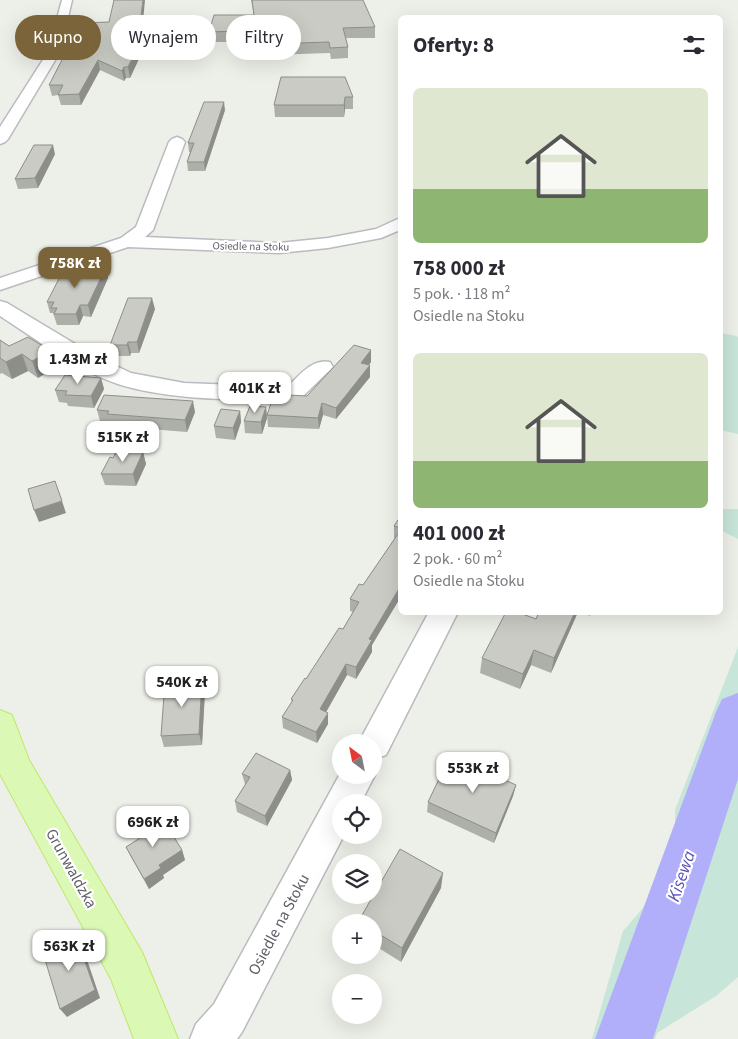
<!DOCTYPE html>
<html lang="pl">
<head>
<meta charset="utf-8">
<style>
	body { margin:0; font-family:"Source Sans 3",sans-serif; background:#f7f7f7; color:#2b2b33; height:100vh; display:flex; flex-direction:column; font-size:19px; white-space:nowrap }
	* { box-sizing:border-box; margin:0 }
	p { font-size:16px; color:#7c7c81 }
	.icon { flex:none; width:28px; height:28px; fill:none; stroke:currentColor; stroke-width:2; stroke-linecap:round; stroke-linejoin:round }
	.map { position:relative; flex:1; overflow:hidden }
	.panel { position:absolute; left:398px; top:15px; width:325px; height:600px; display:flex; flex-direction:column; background:#fff; border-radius:8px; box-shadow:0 5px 20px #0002 }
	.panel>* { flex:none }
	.top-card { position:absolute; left:15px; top:15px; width:308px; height:45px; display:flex; gap:10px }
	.needle { width:32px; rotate:328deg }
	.buttons { position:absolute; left:332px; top:734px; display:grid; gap:10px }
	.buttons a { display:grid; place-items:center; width:50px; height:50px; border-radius:50%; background:#fff; box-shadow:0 5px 20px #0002; font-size:25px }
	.price { position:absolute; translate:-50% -42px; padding:0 11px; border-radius:10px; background:#fff; color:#222; font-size:16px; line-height:32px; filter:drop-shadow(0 1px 2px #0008) }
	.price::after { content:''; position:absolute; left:50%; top:30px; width:15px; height:11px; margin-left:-8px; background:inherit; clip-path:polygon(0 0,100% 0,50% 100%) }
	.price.selected { background:#7b6439; color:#fff }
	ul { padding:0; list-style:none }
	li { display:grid; align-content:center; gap:10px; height:265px; padding:0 15px }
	li span { display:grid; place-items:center; height:155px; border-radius:8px; color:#555 }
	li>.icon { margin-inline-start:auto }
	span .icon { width:90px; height:90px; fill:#fffc; stroke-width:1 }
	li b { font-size:21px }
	h2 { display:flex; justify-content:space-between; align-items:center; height:60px; padding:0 15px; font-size:21px }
	.pill { padding:0 18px; border-radius:22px; background:#fff; box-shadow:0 5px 20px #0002; font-size:18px; line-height:45px }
	.pill.selected { background:#7b6439; color:#fff }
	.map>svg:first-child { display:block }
	.green { fill:#c7e5d9 }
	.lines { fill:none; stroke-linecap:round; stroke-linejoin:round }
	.river { fill:#b1aff9; fill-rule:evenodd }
	.minor-casing { stroke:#bbbac0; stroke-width:3 }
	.major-casing { stroke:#c0e76a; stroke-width:2 }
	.minor { fill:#fff; fill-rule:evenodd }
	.major { fill:#dbf9b4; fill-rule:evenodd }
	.wall { fill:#adafa9 }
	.shaded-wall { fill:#8d8e89 }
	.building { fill:#c9cbc4; stroke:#8d8e89 }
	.labels { text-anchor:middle; stroke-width:4.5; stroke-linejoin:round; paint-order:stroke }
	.far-street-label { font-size:11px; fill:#605f67; stroke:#fff }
	.near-street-label { font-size:16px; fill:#605f67; stroke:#fff }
	.near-water-label { font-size:18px; font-style:italic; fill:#5d52bb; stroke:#fff }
</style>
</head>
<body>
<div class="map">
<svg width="738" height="1039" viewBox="0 0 738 1039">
	<rect width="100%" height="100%" fill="#edf0e8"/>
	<path class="green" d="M720 333 737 336 738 338V434L720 430Z
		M720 509H738V539L720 530Z
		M738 647V977L716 996 657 1033 655 1039H592L623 931 662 886 675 845V810Z"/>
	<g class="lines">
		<path class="river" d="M738 693V779L653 1039H595L716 712 722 699Z"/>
		<g class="minor-casing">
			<path id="minor" d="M62 0H72L60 52 8 139 5 142 0 144V127L48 52Z
				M177 137 182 139 185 142 153 230 145 237 279 243 328 238 376 229 400 218V230L381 238 328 248 279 253 128 247 0 290V278L121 238 136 227 169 142 172 139Z
				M0 301 7 303 95 356 131 373 184 383 287 387C299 376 312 358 330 362L333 367 300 399 292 401C236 399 172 401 118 384 78 371 36 339 0 316Z
				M429 612H458L386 755 374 759V742H359Z
				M341 772V775H374V773L375 775 361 802H341V835H344L242 1032 237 1039H190L196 1024 214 1004Z"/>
		</g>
		<g class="major-casing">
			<path id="major" d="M0 710 12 715 29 760 142 952 178 1039H134L111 979 0 774Z"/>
		</g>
		<use href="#minor" class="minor"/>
		<use href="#major" class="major"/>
	</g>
	<path class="wall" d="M251 0H363L375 27V38H346L348 47V58L331 59 330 53 241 56 240 42H210L209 32 254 15Z
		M143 23H150L151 33 130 78H126L124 81 100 70 81 105H61L58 95 52 96 49 85Z
		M281 77 353 97V109H345L344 117H275L274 105Z
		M225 110 205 171H188L187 162 190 152H189L188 143Z
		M55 154 38 188 18 189 15 179Z
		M106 267 108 278 91 317 83 316 79 325H57L53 313H50L47 302Z
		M155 309 139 353H131L130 356H113L110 345Z
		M0 340 9 346 56 367 38 378 28 371 12 379 2 373 0 374Z
		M371 350V362L369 365 370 377 336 419 323 415 319 429 268 427 267 415 287 398 307 396Z
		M101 378 104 389 94 408 68 406 67 403 59 402 55 390Z
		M266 407 267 418 262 434 245 433 244 421Z
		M97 410 195 412 187 432 110 426 109 422 100 421Z
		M240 411 241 422 235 440 216 438 214 426Z
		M143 452 146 464 136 486 105 485 101 474 113 458Z
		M400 517V598L372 645V652L356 679 347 675 326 712 328 724 317 743 283 728 282 717 292 702 291 699 343 629 353 612 350 611V599L363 585 395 538H394V526Z
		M539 612H578L551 673 531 665 520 689 480 673 482 658 536 619Z
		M582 612H591L590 616Z
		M202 680 205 691 202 745 164 747 161 736Z
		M290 770 292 780 267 826 237 812 235 801 245 785V784L242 774Z
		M516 785 513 796 494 843 427 812 428 802Z
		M138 834 182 850 185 860 163 875 164 878 149 889 131 857 126 847 139 839Z
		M441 888 401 962 374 945V922H358Z"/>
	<path class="shaded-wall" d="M143 0H145L142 33 140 23Z
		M150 23 151 33 130 78 128 67Z
		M98 60 100 70 81 105 79 94Z
		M124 67 126 78 124 81 122 71Z
		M345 97V109L344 117V105Z
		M224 102 225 110 205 171 204 162Z
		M53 145 55 154 38 188 35 178Z
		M106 267 108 278 91 317 88 305Z
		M152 298 155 309 139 353 137 342Z
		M80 305 83 316 79 325 76 314Z
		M128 342 131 353 130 356 127 345Z
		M371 350V362L361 374V363Z
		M51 351 56 367 38 378 32 361Z
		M22 354 28 371 12 379 6 362Z
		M370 365V377L336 419V408Z
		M101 378 104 389 94 408 91 396Z
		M193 401 195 412 187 432 185 420Z
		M322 403 323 415 319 429 318 418Z
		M266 407 267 418 262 434 261 422Z
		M240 411 241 422 235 440 233 428Z
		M143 452 146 464 136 486 133 474Z
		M62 501 66 513 39 522 34 510Z
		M400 587V598L372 645V652L356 679V667L369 639Z
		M575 612H578L551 673 554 658Z
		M534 650 531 665 520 689 523 674Z
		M346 664 347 675 321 721 320 709Z
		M202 680 205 691 202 745 199 734Z
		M328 713V724L317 743 316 732Z
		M290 770 292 780 267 826 265 816Z
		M516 785 513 796 494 843 496 833Z
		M182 850 185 860 163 875 164 878 149 889 144 879 159 865Z
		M443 873 441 888 401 962 402 948Z
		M76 936 82 945 100 998 67 1017 60 1009Z"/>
	<path class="building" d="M114 0H143L140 23H150L128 67H124L122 71 98 60 79 94 58 95 63 85H49L81 23 109 22Z
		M252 0H363L375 27 343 28 348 47 330 48 329 42 240 45V31L209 32 214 15H254Z
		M281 77H345L353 97H345L344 105H274Z
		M204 102H224L204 162H187L194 143H188Z
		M34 145H53L35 178 15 179Z
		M65 267H106L88 305H80L76 314H54L57 308H51L54 302H47Z
		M128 298H152L137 342H128L127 345H110Z
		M28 337 51 351 32 361 22 354 6 362 0 358V340L9 346Z
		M354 345 371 350 361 363 370 365 336 408 322 403 318 418 267 415 273 397 287 398 288 395 307 396Z
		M65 375 101 378 91 396 65 395 67 391 55 390Z
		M104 395 193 401 185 420 107 414 109 411 97 410Z
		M250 406 266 407 261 422 244 421Z
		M221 409 240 411 233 428 214 426Z
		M117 450 143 452 133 474H101L110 457 113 458Z
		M55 481 62 501 34 510 28 489Z
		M400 517V528L394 526Z
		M400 531V587L369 639 372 640 356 667 346 664 320 709 328 713 316 732 282 717 293 700 291 699 305 678 306 679 339 628 343 629 359 602 350 599 359 584 363 585Z
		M506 612H517L536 619 539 612H575L554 658 534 650 523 674 482 658Z
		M202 680 199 734 161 736 165 682Z
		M256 753 290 770 265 816 235 801 250 777 242 774Z
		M450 756 516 785 496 833 428 802Z
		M162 818 182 850 159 865 161 868 144 879 126 847 140 838 138 834Z
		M400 849 443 873 402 948 374 931V922H358Z
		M76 936 95 990 60 1009 43 953Z"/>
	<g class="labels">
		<g class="far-street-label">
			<text transform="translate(251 246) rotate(1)" y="4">Osiedle na Stoku</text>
		</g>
		<g class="near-street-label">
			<text transform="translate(72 868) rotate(61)" y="6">Grunwaldzka</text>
			<text transform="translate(278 924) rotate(-62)" y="6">Osiedle na Stoku</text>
		</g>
		<g class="near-water-label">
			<text transform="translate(681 876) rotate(-71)" y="6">Kisewa</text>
		</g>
	</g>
</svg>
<div class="buttons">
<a><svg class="needle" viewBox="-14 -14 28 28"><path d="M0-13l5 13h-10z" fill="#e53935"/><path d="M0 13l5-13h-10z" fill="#7c7c81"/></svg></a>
<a><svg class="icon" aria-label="locate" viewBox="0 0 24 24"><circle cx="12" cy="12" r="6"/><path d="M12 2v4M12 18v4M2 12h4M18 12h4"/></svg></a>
<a><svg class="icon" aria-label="layers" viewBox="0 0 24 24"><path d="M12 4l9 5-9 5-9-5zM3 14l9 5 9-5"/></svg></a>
<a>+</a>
<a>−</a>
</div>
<b class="price selected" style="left:75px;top:289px">758K zł</b>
<b class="price" style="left:78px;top:385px">1.43M zł</b>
<b class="price" style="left:255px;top:414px">401K zł</b>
<b class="price" style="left:123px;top:463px">515K zł</b>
<b class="price" style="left:182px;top:708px">540K zł</b>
<b class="price" style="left:473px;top:794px">553K zł</b>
<b class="price" style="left:153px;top:848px">696K zł</b>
<b class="price" style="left:69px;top:972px">563K zł</b>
<div class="top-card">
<a class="pill selected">Kupno</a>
<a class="pill">Wynajem</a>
<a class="pill">Filtry</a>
</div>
<section class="panel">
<h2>Oferty: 8<svg class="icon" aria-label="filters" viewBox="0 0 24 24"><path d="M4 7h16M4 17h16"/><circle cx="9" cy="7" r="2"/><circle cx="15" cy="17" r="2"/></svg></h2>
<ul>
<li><span style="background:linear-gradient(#dfe7d0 65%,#8fb573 0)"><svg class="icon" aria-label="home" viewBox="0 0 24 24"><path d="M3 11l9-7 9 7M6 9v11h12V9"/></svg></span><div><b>758 000 zł</b><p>5 pok. · 118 m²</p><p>Osiedle na Stoku</p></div></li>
<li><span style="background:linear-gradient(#dfe7d0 70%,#8fb573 0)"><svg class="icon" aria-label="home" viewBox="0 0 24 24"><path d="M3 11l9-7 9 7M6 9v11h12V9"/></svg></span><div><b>401 000 zł</b><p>2 pok. · 60 m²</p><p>Osiedle na Stoku</p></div></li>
</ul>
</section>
</div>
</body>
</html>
